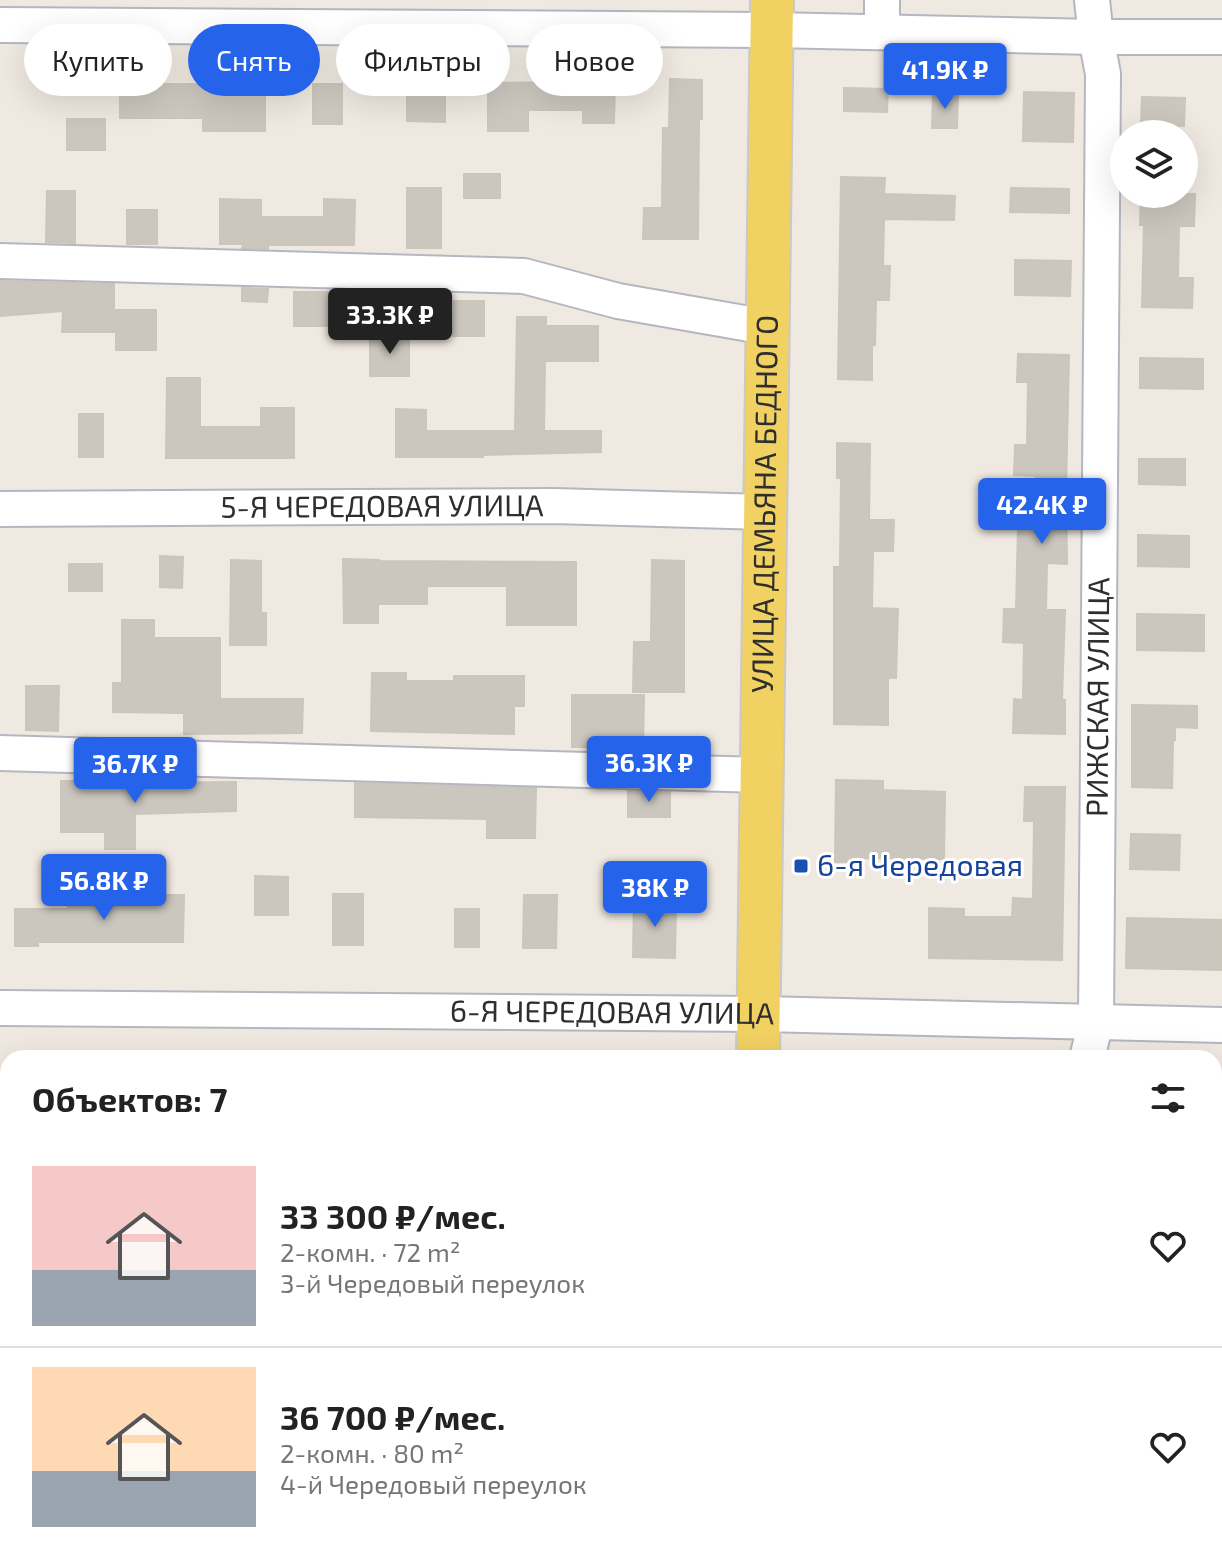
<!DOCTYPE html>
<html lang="ru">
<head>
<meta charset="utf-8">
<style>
	body { margin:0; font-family:"Exo 2",sans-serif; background:#f6f6f6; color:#222; height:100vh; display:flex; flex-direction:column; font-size:30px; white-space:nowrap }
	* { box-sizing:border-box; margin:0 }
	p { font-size:26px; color:#767676 }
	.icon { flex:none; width:44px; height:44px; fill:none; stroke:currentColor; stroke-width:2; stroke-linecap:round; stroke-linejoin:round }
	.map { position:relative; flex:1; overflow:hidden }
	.details { position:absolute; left:0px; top:1050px; width:1222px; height:514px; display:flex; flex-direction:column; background:#fff; border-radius:24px 24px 0 0; box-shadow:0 8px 32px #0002 }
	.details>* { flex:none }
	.hud { position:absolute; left:24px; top:24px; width:800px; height:72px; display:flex; gap:16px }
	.tools { position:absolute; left:1110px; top:120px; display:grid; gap:16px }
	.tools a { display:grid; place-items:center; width:88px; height:88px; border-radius:50%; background:#fff; box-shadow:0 8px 32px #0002; font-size:40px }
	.price { position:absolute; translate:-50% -68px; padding:0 18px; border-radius:8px; background:#2563eb; color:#fff; font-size:26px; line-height:52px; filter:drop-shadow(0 2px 4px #0008) }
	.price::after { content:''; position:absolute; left:50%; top:48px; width:24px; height:18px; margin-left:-12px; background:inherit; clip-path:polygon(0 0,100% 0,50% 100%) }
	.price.current { background:#222; color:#fff }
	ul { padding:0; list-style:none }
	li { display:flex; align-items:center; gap:24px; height:200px; padding:0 32px }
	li+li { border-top:2px solid #e0e0e0 }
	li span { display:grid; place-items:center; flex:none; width:224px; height:160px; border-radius:0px; color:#555 }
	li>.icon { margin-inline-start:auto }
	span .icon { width:96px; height:96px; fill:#fffc; stroke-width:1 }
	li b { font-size:34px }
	h2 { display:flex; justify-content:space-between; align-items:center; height:96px; padding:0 32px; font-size:34px }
	.pill { padding:0 28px; border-radius:36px; background:#fff; box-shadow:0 8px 32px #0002; font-size:28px; line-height:72px }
	.pill.current { background:#2563eb; color:#fff }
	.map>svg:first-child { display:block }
	.building { fill:#cbc7bf; stroke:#cbc5ba; stroke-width:2 }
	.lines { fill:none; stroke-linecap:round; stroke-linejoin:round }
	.minor-casing { stroke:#b4b7c1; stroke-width:38 }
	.major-casing { stroke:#c9c9c9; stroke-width:46 }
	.minor { stroke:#fff; stroke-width:34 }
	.major { stroke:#f2d163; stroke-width:42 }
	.transit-dot { fill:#1a4fb4; stroke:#fff; stroke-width:3 }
	.labels { text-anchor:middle; stroke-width:6; stroke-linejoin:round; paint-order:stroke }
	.street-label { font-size:30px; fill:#2e2e2e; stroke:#fff }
	.transit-label { font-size:30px; fill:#164399; stroke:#fff; text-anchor:start }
</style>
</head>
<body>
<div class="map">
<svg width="1222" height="1563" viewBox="0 0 1222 1563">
	<rect width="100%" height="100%" fill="#efe9e1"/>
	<path class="building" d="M670 79 702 80V119H699L698 239H643L644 208H662L663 128H669Z
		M583 81H615L614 123H583V110H528V131H488V83L583 82Z
		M203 82H265V131H203V118H120V84H203Z
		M313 84H342V124H313Z
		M407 84H445V122L407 121Z
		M844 88 888 89 887 112 844 111Z
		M1024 92 1074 93 1073 142 1023 141Z
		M933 93 958 94 957 128H932Z
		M1142 97 1185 98 1184 126 1141 125Z
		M67 119H105V150H67Z
		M464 174H500V198H464Z
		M841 177 885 178 884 194 955 196 954 220 884 219 883 266H890L889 300H876L875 345H872V380L838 379Z
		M407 188H441V248H407Z
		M1011 188 1069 189V213L1010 212Z
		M47 191H75V243L46 242Z
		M1141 194H1195L1194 226H1179L1178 278H1193L1192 308 1142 307 1144 225H1140Z
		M220 199 261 200V217H324V199L355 200 354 245H268V249L242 248 243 244H220Z
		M127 210H157V244H127Z
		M1015 260 1071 261 1070 296 1015 295Z
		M0 281 114 284V310H156V350H116V332H62L63 311 0 316Z
		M242 288 268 289 267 302 242 301Z
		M294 292H356V326H294Z
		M454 301H484V336H453Z
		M517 317H546V326H598V361H545L544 431H601V452L483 455V457H396V409L426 410V431H515Z
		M370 336H409V376H370Z
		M1018 354 1069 355 1066 490 1067 564 1047 563 1046 610H1065L1062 700H1065V734L1013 733 1014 699 1023 700 1024 643 1003 642 1004 609H1016L1018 527 1035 528 1036 476 1014 475 1015 445H1027L1028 382H1017Z
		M1140 358 1203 359V389L1140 388Z
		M167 378H200V427H261V408H294V458H166Z
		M79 414H103V457H79Z
		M837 443 870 444 869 520H894L893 551H873L872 608 898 609 896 678H888V725L834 724V567H840L841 478H837Z
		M1139 459H1185V485L1139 484Z
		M1138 535 1189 536V567L1138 566Z
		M160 556 183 557 182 588 160 587Z
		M343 559 379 560V561L576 562V625H507V586H427V604H378V623H344Z
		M231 560 261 561V613H266V645H230Z
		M652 560 684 561V692H633L634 642H651Z
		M69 564H102V591H69Z
		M1137 614 1204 615V651L1137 650Z
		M122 620H154V638H220V699H303L302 733 184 734V713L113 712V683H122Z
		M372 673H406V681H454V676H524V706H514V734L371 731Z
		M26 686H59L58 731 26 730Z
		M572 695H644L643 747H572Z
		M1132 705 1197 706V728L1175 727V740H1173L1172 788 1132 787Z
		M107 778H145V783L236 782V811L135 814V849H105V832H61V781H107Z
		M836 780 883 781V790L945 792 944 859 860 858V862H835Z
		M355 783 536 788 535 838H487V819L355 817Z
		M1025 787H1065L1062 960 929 958V908L964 909V917H1012L1013 898 1033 899 1034 821H1024Z
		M628 791 670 792V817H628Z
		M1131 834 1180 835 1179 870 1130 869Z
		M255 876 288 877V915H255Z
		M333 894H363V945H333Z
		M132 895H184L183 942H38V946H15V909H68V900H132Z
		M524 895H557L556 948H523Z
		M634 900H676L675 958 633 957Z
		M455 909H479V947H455Z
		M1127 918 1222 920V970L1126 968Z"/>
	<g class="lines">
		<g class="minor-casing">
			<g id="minor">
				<path d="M0 25 772 30 1096 37H1222"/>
				<path d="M882 32V0"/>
				<path d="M0 261 524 276 618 301 767 327"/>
				<path id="s1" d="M0 509 554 506 765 512"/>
				<path d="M0 753 762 775"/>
				<path id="s2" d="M0 1008 758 1014 1222 1025"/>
				<path id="s3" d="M1087 1058 1096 1022 1103 74 1096 37 1092 0"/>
				<path d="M0 1242H8"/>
				<path d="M0 1491H8"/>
				<path d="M0 1561 393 1563"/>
				<path d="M1076 1563V1556"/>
			</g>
		</g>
		<g class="major-casing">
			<g id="major">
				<path id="s4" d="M758 1058 772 0"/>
				<path d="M754 1563V1556"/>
			</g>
		</g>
		<use href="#minor" class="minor"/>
		<use href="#major" class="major"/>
	</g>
	<rect class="transit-dot" x="793" y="858" width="16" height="16" rx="4"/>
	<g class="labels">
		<g class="street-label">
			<text dy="10" stroke="none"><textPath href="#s4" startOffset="554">УЛИЦА ДЕМЬЯНА БЕДНОГО</textPath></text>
			<text dy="10" stroke="none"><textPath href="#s1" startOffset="382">5-Я ЧЕРЕДОВАЯ УЛИЦА</textPath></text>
			<text dy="10" stroke="none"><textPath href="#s3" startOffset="362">РИЖСКАЯ УЛИЦА</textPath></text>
			<text dy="10" stroke="none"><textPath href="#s2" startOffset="612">6-Я ЧЕРЕДОВАЯ УЛИЦА</textPath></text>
		</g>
		<g class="transit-label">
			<text x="817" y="876">6-я Чередовая</text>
		</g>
	</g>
</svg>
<div class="tools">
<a><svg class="icon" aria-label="layers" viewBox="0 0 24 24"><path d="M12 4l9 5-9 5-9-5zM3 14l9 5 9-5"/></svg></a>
</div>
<b class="price" style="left:945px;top:111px">41.9K ₽</b>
<b class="price current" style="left:390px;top:356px">33.3K ₽</b>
<b class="price" style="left:1042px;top:546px">42.4K ₽</b>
<b class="price" style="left:649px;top:804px">36.3K ₽</b>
<b class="price" style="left:135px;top:805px">36.7K ₽</b>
<b class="price" style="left:104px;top:922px">56.8K ₽</b>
<b class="price" style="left:655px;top:929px">38K ₽</b>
<div class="hud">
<a class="pill">Купить</a>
<a class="pill current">Снять</a>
<a class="pill">Фильтры</a>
<a class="pill">Новое</a>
</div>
<section class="details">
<h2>Объектов: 7<svg class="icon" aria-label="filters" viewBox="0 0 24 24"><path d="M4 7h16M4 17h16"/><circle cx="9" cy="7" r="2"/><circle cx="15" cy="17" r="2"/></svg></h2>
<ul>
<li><span style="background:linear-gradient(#f6c9c9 65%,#9aa5b1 0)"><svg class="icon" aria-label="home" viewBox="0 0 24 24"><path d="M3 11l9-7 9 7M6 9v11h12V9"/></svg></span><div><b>33 300 ₽/мес.</b><p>2-комн. · 72 m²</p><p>3-й Чередовый переулок</p></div><svg class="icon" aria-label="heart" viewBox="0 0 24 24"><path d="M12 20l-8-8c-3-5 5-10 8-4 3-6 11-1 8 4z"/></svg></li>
<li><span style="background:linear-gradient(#ffd9b3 65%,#9aa5b1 0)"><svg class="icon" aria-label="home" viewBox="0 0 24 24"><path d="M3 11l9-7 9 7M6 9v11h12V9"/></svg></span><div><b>36 700 ₽/мес.</b><p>2-комн. · 80 m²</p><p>4-й Чередовый переулок</p></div><svg class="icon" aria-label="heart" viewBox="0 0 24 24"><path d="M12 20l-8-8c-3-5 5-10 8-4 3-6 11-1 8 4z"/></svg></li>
</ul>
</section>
</div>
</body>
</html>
